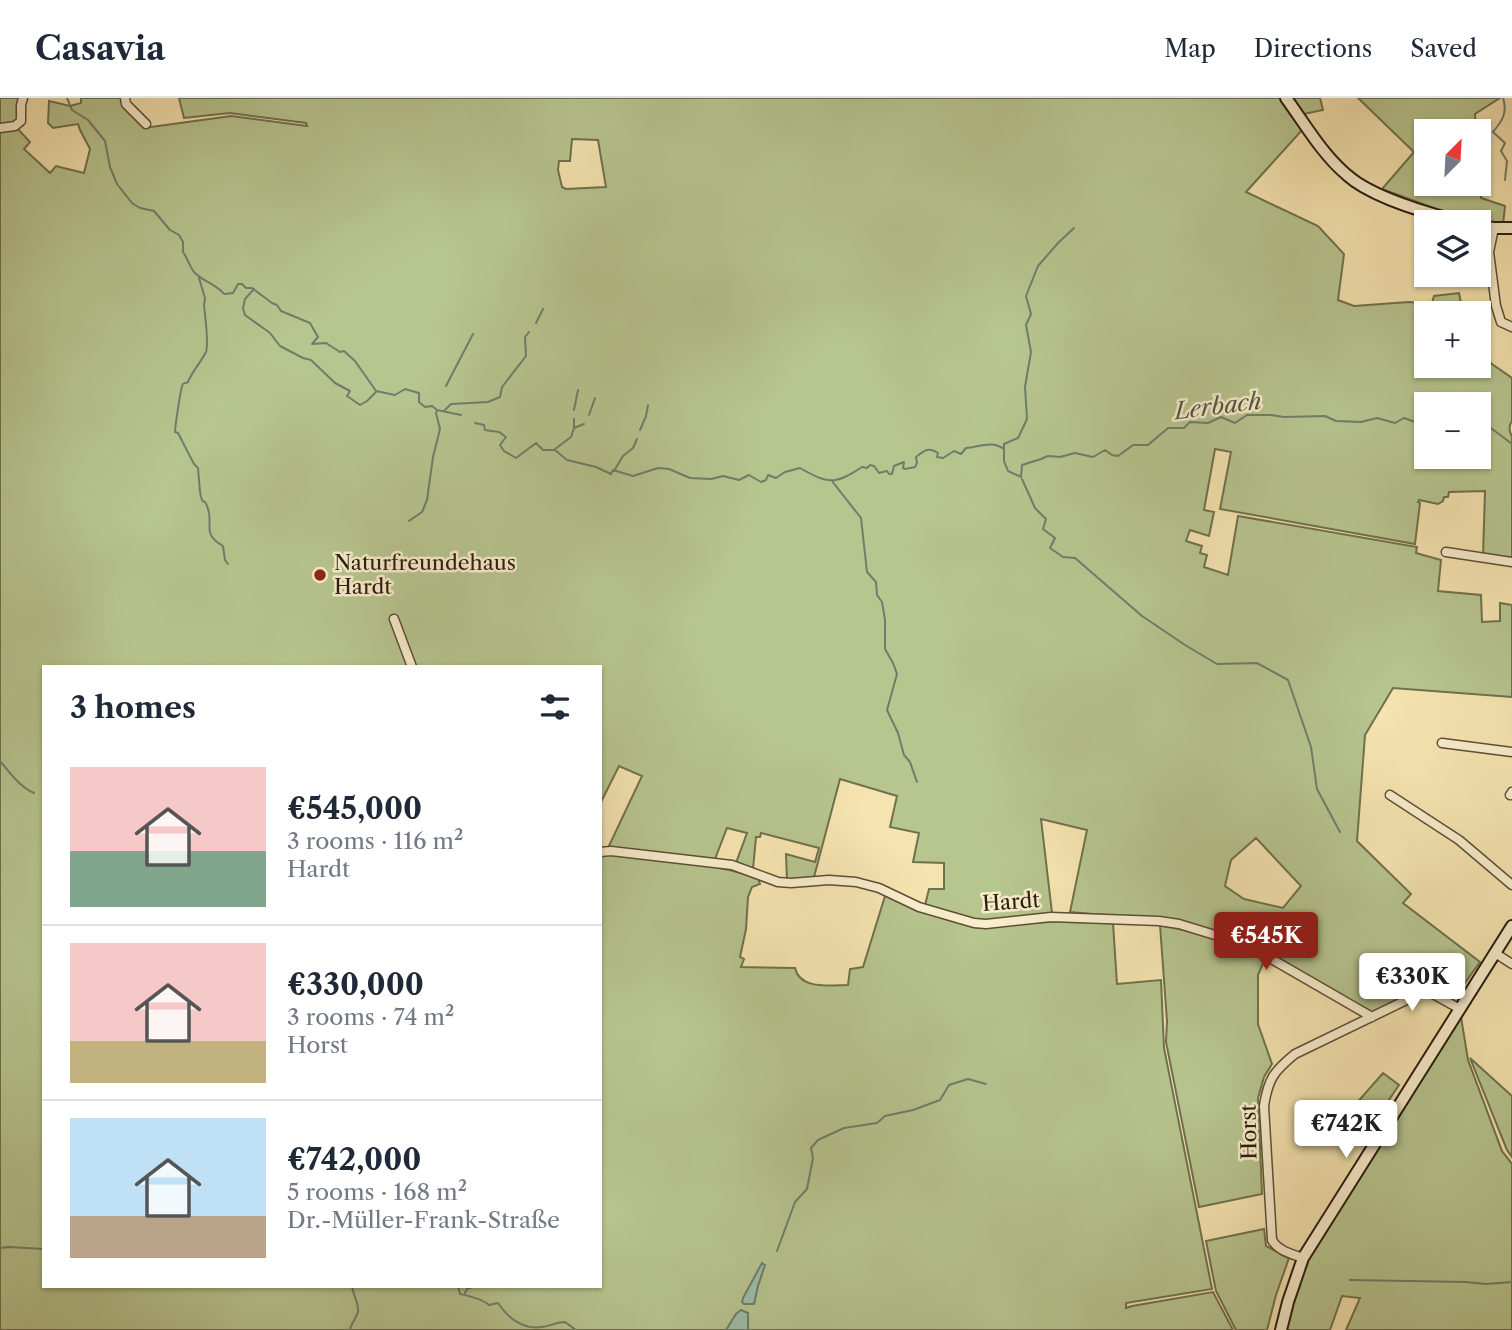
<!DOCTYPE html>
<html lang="en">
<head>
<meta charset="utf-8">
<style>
	body { margin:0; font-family:"Libre Caslon Text",serif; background:#f6f6f7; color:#1f2937; height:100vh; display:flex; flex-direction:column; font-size:26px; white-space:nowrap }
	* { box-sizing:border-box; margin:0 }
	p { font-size:23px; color:#747a83 }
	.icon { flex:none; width:38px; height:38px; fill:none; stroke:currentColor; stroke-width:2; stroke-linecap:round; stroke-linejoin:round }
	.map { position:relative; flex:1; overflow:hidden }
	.drawer { position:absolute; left:42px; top:567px; width:560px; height:623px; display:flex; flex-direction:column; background:#fff; border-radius:0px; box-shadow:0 2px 5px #0004 }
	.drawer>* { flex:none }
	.needle { width:46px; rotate:24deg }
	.buttons { position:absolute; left:1414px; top:21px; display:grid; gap:14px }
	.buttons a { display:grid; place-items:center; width:77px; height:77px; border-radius:0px; background:#fff; box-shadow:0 2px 5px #0004; font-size:35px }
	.price { position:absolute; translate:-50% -60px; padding:0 16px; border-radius:7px; background:#fff; color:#222; font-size:23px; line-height:46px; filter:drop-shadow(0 2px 4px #0008) }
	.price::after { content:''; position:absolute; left:50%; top:42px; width:21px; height:16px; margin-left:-10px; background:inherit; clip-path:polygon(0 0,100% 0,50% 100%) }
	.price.on { background:#8f2418; color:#fff }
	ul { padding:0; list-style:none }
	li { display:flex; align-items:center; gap:21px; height:175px; padding:0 28px }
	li+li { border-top:2px solid #e0e1e3 }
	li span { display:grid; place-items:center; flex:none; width:196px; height:140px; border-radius:0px; color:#555 }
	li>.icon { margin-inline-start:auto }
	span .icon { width:84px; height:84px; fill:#fffc; stroke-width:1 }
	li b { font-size:30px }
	h2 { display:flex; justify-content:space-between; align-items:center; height:84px; padding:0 28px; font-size:30px }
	header { display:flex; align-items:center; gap:42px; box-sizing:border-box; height:98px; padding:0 35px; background:#fff; border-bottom:2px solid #e0e1e3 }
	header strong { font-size:33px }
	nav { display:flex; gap:38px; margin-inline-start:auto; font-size:24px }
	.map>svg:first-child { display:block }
	.green { fill:#b7c58f; stroke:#70704e; stroke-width:2; fill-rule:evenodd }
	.water { fill:#9cbfa9; stroke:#6e7e6b; stroke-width:2 }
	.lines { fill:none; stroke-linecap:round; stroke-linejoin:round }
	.stream { stroke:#6e7e6b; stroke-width:2 }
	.minor-casing { stroke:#5d4e36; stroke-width:11 }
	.secondary-casing { stroke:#2a1c0e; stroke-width:14 }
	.minor { stroke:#f8edcc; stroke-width:8 }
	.secondary { stroke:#f8edcc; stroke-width:10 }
	.poi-dot { fill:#8f2418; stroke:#f8edcc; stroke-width:2.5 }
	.labels { text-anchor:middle; stroke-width:5; stroke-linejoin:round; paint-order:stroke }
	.poi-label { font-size:21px; fill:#2a1c0e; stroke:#f8edcc; text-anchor:start }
	.street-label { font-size:21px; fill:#2a1c0e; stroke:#f8edcc }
	.water-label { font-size:23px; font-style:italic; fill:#525544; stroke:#f8edcc }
</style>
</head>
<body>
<header>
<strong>Casavia</strong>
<nav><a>Map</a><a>Directions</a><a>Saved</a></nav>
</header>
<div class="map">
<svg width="1512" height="1232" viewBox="0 0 1512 1232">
	<rect width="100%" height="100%" fill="#f5e4b0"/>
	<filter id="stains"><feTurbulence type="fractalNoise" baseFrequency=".00286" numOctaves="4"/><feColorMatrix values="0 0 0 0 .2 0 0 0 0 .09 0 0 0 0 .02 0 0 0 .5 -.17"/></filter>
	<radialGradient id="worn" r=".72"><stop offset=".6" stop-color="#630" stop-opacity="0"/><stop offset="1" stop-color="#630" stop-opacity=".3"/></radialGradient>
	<path class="green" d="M0 0H24L23 27 0 28Z
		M81 0H123L144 26 151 29 231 18 307 28 306 25 230 15 184 20 179 0H1281L1303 31 1246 94 1318 128 1344 156 1338 202 1354 208 1409 204 1432 205 1434 198 1459 195 1463 215H1426V268H1479V253L1492 266 1512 280V323C1508 328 1509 333 1512 339V462L1483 458 1485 393 1449 394 1448 399H1444L1443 403 1438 406 1419 402 1418 404 1420 405 1415 446 1220 411 1231 354 1215 351 1204 412 1214 414 1209 438 1190 432 1186 443 1202 448 1200 455 1207 457 1204 469 1228 477 1238 418 1417 449 1416 455 1441 462 1438 493 1481 497 1482 524 1500 523V505L1512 507V599L1393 590 1365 637 1357 743 1411 796 1403 805 1480 864 1454 900 1423 889 1373 915 1272 857 1235 841 1181 824 1070 814 1087 732 1041 721 1052 815C1028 816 1003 825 979 822 961 820 943 812 925 807L929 791H944V765L913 764 919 735 890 729 897 698 840 681 814 779 787 782 786 756 815 764 819 750 761 735 760 739H756L753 771 736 765 747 735 727 730 715 761 608 750 642 678 619 668 600 706V569H44V1188H600V757L603 756C655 762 709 763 758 780L760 786 752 789 748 799 746 831 740 859 744 861 741 869 795 870C800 892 830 887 848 887L850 871 863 869 885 798 910 808 974 829 1060 823 1061 821 1113 825 1117 886 1161 882 1164 950 1212 1191 1126 1205V1210L1132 1208 1213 1194 1233 1232H0V31L17 30 30 44 24 51 50 75 56 68 84 75 90 51 80 32 78 26 53 30 48 25 49 3 70 8 81 5ZM572 41 598 42 606 89 566 91 562 89 558 72 559 63H570ZM1426 306H1479V359H1426ZM1256 740 1301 788 1283 810 1244 801 1225 788 1231 762Z
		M1293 0H1320L1323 12 1304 16Z
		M1358 0H1500L1475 16 1476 33H1426V86H1479V68L1481 100 1505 108 1503 127 1477 124 1461 120 1382 91 1414 54Z
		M1160 827C1197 834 1232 844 1265 861L1258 877V926L1272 966 1264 979 1258 1000 1262 1096 1199 1109 1166 944 1167 923Z
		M1460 913 1468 962 1502 1053 1512 1066V1232H1346L1360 1200 1342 1198 1330 1232H1286L1290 1209 1307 1161Z
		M1470 960 1512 998V1059L1507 1052Z
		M1383 975 1399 987 1361 1043 1340 1024Z
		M1264 1131 1266 1148 1289 1160 1276 1197 1267 1232H1236L1216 1193 1206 1143Z"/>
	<path class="water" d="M762 1165 765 1167 758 1188 754 1206H744L742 1204 743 1200Z
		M741 1212 748 1215V1232H726L736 1216Z"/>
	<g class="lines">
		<path class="stream" d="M67 0 72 12 88 22 105 43 110 69 117 86 132 105 140 110 154 113 170 132 179 137 183 144V154C188 161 190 170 195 175 204 184 216 186 224 196L233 195 238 186H242L246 190H252L272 205 277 207 281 213 310 225 318 239 312 246 326 245 340 254 344 253 355 263 376 293 395 297 405 291 419 295V304L425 309 432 308 437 312 461 317
			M1503 0C1508 15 1502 23 1493 34L1505 45 1501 53 1507 63 1505 82
			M199 180 205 200 204 207C205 218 209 245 206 254 201 264 191 275 188 284 186 285 184 285 183 286 181 288 175 329 175 334L178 335 194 366 198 370C199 379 199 390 201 399 204 409 203 398 207 408 215 426 200 435 223 448L225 462 228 466
			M254 191 245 201 243 210 245 217 270 235 280 248 303 260 311 262 335 285 350 293 347 298 360 307 367 303 376 294
			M536 225 543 211
			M446 288 473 236
			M574 312 578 292
			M444 313 451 306 488 304 500 299 502 289 526 258 525 239 529 234
			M589 317 595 300
			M475 325 484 327 485 332 499 334 506 339 500 347 504 353 516 360 536 345 543 352H555L567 362 596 369 611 376 613 372 633 378 658 370 669 371 690 380 711 381 723 378 739 382 749 377 761 384 766 382 768 377 776 380 785 374 800 370C828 386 835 387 862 369L867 370 870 367 874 368 879 375 887 373 889 376H892L894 368 904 364 903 370 905 371 915 369 917 365 916 359C925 352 928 349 938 355L937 359 943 360 954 353 961 356 966 350C979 349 992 342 1004 351V363L1008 373 1021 379 1022 367 1041 361 1048 358 1060 359 1075 355 1093 359 1105 352 1112 357 1118 358 1133 347H1148L1168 330H1184L1190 324 1208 325 1221 319 1235 325 1247 317H1271L1284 319 1325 318 1336 323 1361 324 1377 320 1395 325 1404 320 1420 326 1426 321
			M574 330V321
			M1479 331 1487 327 1512 346
			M640 332 646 318 648 307
			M1004 350V346L1018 340 1027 321 1025 289 1031 254 1026 227 1031 216 1026 198 1038 168 1058 145 1074 130
			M555 351 571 339 574 330 584 326
			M614 373 623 358 633 350 637 341
			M1022 381 1035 410 1046 421 1043 431 1055 440 1050 450 1063 459 1075 460 1142 518 1185 547 1217 566 1257 565 1288 582 1311 649 1317 691 1340 734
			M832 383 861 420 867 474 876 484 877 497 882 504 885 522V551L893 565 897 576 887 612 898 635 904 657 910 664 917 684
			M409 423 422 414 427 402 433 359 440 331 436 315 437 312
			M0 663C10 675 20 689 34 695
			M0 1150 9 1149 44 1151
			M777 1153 795 1104 807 1091 813 1060 811 1050 818 1042 844 1030 877 1025 885 1018 913 1012 940 1002 949 987 968 981 986 986
			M1350 1182 1466 1184 1486 1186 1512 1184
			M456 1188H458L460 1196C469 1198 483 1201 489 1207L498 1205C508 1220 523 1232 542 1229 551 1228 557 1224 565 1224L576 1232
			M465 1195 467 1191 475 1188
			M350 1232C351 1225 356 1221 358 1214 359 1205 353 1197 352 1188"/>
		<g class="minor-casing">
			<path id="minor" d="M125 0 126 6 146 26
				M0 30 15 28 21 23V7L23 0
				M1494 130 1489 154 1496 208 1501 224 1512 229
				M1446 454 1512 464
				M394 521 412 569
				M1442 645 1512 654
				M1390 697 1459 742 1512 787
				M1510 697 1512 694
				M600 754 611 753 732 767 778 784 791 785 829 782 856 784 879 790 919 809 974 825 986 826 1051 819 1159 823 1179 826 1228 841 1261 855 1372 919
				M1495 855 1512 866
				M1303 1160C1292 1156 1278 1153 1272 1142L1264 1008C1268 981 1274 973 1295 956L1423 894 1433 896 1460 911"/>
		</g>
		<g class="secondary-casing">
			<path id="secondary" d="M1286 0C1305 26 1322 56 1347 77 1371 99 1430 116 1462 124
				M1479 128 1494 130H1512
				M1281 1232 1288 1204 1303 1160 1512 828"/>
		</g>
		<use href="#minor" class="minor"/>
		<use href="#secondary" class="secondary"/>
	</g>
	<circle class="poi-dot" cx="320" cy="477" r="7"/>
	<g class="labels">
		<g class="poi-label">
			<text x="334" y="472">Naturfreundehaus<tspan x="334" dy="24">Hardt</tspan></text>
		</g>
		<g class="street-label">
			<text transform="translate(1011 804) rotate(-4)" y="7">Hardt</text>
			<text transform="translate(1249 1034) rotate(-91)" y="7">Horst</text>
		</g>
		<g class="water-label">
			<text transform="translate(1218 308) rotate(-7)" y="8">Lerbach</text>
		</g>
	</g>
	<rect width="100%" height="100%" filter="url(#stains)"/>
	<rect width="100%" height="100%" fill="url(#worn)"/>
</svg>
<div class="buttons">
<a><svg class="needle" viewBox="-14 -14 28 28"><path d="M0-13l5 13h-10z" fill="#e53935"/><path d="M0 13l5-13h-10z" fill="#747a83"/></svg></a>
<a><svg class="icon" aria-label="layers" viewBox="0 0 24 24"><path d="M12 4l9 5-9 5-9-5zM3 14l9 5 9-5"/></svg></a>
<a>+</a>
<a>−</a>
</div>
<b class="price on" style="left:1266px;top:874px">€545K</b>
<b class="price" style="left:1412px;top:915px">€330K</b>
<b class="price" style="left:1346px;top:1062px">€742K</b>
<section class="drawer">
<h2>3 homes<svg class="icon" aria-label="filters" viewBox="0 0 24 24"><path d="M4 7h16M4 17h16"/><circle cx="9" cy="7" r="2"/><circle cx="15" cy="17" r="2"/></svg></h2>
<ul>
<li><span style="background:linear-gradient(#f6c9c9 60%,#7fa58c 0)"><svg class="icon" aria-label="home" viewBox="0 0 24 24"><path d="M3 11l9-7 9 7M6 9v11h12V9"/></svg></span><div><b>€545,000</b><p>3 rooms · 116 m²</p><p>Hardt</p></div></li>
<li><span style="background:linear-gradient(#f6c9c9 70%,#c2b280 0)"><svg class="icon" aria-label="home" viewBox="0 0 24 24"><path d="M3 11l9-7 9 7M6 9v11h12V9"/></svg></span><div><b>€330,000</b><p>3 rooms · 74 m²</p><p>Horst</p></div></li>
<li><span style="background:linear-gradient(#bfe0f5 70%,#b9a48a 0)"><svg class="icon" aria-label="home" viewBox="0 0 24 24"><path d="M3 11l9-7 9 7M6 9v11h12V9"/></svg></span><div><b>€742,000</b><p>5 rooms · 168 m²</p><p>Dr.-Müller-Frank-Straße</p></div></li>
</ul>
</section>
</div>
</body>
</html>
